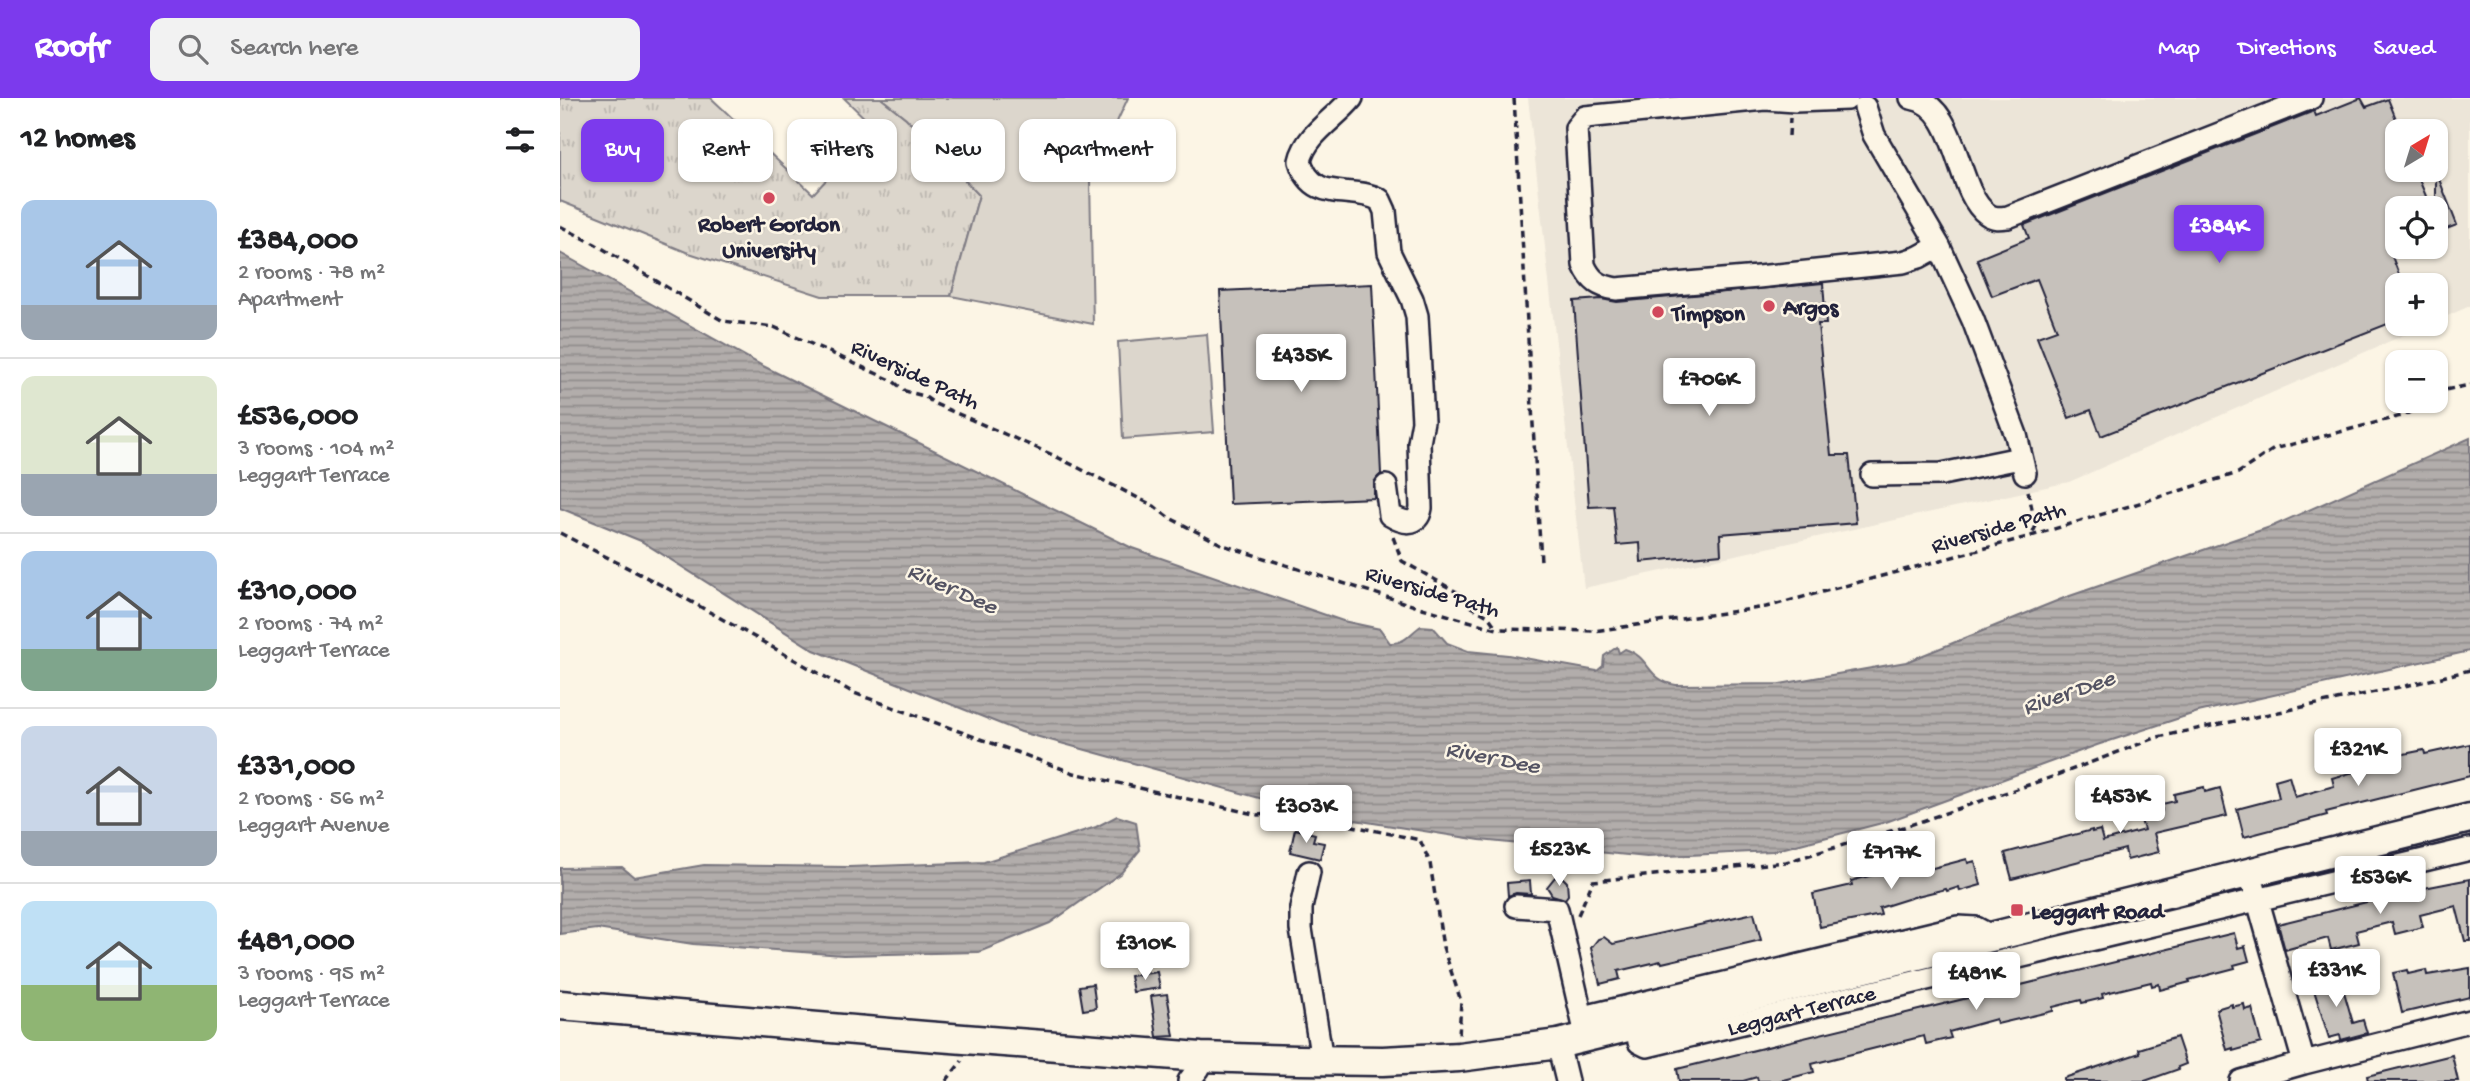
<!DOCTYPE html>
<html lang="en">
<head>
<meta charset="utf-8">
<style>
	body { margin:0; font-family:"Gochi Hand",sans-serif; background:#f2f2f2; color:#202124; height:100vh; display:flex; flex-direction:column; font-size:26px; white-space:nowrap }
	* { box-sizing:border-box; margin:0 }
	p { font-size:23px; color:#757577 }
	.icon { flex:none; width:38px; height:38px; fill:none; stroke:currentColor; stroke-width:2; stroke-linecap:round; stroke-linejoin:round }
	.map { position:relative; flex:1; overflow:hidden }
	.panel { display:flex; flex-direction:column; background:#fff; width:560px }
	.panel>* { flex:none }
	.banner { position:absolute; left:21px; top:21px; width:665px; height:63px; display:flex; gap:14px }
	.needle { width:46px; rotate:38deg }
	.controls { position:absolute; left:1825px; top:21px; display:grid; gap:14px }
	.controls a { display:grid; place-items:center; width:63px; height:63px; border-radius:14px; background:#fff; box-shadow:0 2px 5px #0004; font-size:35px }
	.price { position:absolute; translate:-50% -60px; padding:0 16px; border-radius:7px; background:#fff; color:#222; font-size:23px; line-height:46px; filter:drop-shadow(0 2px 4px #0008) }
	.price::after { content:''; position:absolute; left:50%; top:42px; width:21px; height:16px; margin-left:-10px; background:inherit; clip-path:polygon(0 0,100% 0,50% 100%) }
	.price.on { background:#7c3aed; color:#fff }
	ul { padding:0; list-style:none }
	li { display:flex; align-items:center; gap:21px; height:175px; padding:0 21px }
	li+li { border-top:2px solid #e0e0e0 }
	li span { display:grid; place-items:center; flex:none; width:196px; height:140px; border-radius:14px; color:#555 }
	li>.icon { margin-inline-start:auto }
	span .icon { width:84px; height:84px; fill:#fffc; stroke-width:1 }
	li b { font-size:30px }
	h2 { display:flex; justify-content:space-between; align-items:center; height:84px; padding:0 21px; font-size:30px }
	.pill { padding:0 24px; border-radius:14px; background:#fff; box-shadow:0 2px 5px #0004; font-size:24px; line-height:63px }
	.pill.on { background:#7c3aed; color:#fff }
	header { display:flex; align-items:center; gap:42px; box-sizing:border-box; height:98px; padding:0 35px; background:#7c3aed; color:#fff }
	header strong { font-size:33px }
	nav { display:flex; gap:38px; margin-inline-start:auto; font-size:24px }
	.search { width:490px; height:63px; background:#f2f2f2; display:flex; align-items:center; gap:18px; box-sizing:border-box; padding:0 24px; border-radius:14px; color:#757577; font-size:26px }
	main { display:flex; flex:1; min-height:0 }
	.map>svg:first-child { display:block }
	.built { fill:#ece5d8; fill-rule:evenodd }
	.grass { fill:url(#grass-tufts); stroke:#7f7c84; stroke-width:2 }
	.green { fill:#dcd6cc; stroke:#7f7c84; stroke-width:2 }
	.water { fill:url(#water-rules); stroke:#78757e; stroke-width:2 }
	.building { fill:#c6c1bb; stroke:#22223b; stroke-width:2 }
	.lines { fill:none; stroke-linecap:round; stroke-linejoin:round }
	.minor-casing { stroke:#22223b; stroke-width:26 }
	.major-casing { stroke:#22223b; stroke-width:33 }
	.path { stroke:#22223b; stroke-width:3.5; stroke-dasharray:7 5; stroke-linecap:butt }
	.minor { stroke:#fcf5e5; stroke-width:21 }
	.major { stroke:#fcf5e5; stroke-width:28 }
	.poi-dot { fill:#d1495b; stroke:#fcf5e5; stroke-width:2.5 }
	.labels { text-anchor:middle; stroke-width:5; stroke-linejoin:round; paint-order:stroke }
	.poi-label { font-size:23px; font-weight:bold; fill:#22223b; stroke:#fcf5e5; text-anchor:start }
	.street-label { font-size:23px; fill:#22223b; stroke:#fcf5e5 }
	.water-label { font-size:24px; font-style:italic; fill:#545362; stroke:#fcf5e5 }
</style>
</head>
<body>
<header>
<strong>Roofr</strong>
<div class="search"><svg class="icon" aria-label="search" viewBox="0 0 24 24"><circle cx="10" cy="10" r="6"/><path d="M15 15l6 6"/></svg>Search here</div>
<nav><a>Map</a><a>Directions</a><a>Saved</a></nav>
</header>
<main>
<section class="panel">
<h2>12 homes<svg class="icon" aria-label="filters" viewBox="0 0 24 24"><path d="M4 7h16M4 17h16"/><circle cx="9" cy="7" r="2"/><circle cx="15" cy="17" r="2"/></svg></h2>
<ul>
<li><span style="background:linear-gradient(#a9c7e8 75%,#9aa5b1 0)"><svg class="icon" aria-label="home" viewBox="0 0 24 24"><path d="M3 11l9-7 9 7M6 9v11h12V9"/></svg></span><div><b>£384,000</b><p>2 rooms · 78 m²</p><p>Apartment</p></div></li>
<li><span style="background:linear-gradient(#dfe7d0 70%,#9aa5b1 0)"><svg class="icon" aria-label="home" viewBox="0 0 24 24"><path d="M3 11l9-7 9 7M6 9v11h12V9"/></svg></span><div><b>£536,000</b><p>3 rooms · 104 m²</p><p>Leggart Terrace</p></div></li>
<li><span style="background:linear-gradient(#a9c7e8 70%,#7fa58c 0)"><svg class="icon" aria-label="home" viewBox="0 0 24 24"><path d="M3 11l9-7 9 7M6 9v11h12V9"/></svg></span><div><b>£310,000</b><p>2 rooms · 74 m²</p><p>Leggart Terrace</p></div></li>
<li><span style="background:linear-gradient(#c9d6e8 75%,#9aa5b1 0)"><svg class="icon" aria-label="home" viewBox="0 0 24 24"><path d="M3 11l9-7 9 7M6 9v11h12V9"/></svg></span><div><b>£331,000</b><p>2 rooms · 56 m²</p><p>Leggart Avenue</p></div></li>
<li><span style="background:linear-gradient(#bfe0f5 60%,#8fb573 0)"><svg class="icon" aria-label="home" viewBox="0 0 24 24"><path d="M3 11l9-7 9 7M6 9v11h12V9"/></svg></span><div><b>£481,000</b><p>3 rooms · 95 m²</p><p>Leggart Terrace</p></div></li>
</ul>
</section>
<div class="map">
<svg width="1910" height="983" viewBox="0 0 1910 983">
	<defs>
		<pattern id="grass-tufts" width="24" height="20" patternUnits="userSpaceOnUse" patternTransform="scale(1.75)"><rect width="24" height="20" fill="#dcd6cc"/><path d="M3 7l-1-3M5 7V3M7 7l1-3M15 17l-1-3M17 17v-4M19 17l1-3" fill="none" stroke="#bcb7b0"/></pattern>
		<pattern id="water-rules" width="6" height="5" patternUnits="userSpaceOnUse" patternTransform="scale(1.75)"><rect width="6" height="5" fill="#b2adab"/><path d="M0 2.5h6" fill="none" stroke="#908c8c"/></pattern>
	</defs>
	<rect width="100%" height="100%" fill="#fcf5e5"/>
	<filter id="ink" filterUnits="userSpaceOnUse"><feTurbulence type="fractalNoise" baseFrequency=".0143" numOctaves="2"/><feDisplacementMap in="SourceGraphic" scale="14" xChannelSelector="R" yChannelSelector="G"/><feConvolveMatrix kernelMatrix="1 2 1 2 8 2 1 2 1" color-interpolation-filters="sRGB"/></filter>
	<g filter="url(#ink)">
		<path class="built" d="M968 0H1910V208L1876 223V187H1838V226H1869L1509 384 1024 490ZM1838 33H1876V72H1838ZM1838 110H1876V149H1838Z"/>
		<path class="grass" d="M0 0H151L253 96 315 30 284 0H321L346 20 419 97 391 198H262L126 154 0 103Z
			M1910 735V743L1709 789 1713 783Z
			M1667 794 1672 795 1671 799 1095 939 1093 933Z"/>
		<path class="green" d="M321 0H568L530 82 533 226 391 198 419 97 346 20Z
			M647 236 654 334 563 341 558 244Z"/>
		<path class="water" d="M0 155 203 268 572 450 783 523 820 531 830 545C845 546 850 535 861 528L873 529 887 545 908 553 948 557 1037 573 1043 568 1044 558 1057 549 1059 555 1065 551C1091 559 1086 582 1116 587L1220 586 1346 564 1504 500 1713 428 1910 340V553L1638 614 1537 647 1326 724 1213 753 1087 759 920 742 757 716 461 634 254 552 81 443 0 410Z
			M557 718 576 724 580 752 561 775 490 825 419 854 283 857 133 846 37 831 0 836V770L62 769 74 779 144 767 289 769 424 764 536 729Z"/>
		<path class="building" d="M1801 0 1806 9 1828 1 1838 26V72H1855L1871 110H1838V150L1830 153 1843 187H1838V200L1832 202 1838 222 1541 338 1531 312 1509 320 1477 239 1497 232 1477 181 1432 198 1417 161 1469 140 1464 127 1754 13 1756 18Z
			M1877 76 1897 127 1876 135V77Z
			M1263 185 1266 226H1258L1271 357H1289L1296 425 1160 436 1161 456 1081 464 1080 445 1057 447 1053 408 1029 409 1014 203 1041 201 1057 204Z
			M812 186 821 376 814 384V400L670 406 660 193Z
			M1910 646V678L1766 714 1767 717 1684 739 1677 711 1719 700 1715 682 1729 678 1735 699 1774 688 1772 680 1812 669 1811 663 1839 655V657L1864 652 1865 656Z
			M1644 689 1645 694 1660 690 1667 718 1594 735 1599 754 1567 762 1565 751 1452 781 1445 755 1532 732V734L1540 732 1543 743 1584 732 1580 719 1602 713V706L1615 703 1614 696Z
			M735 731 755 736 753 743 764 745 760 761 730 754Z
			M1407 761 1408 765 1415 763 1421 787 1400 793 1399 789 1387 793 1386 791 1357 798 1319 810 1321 817 1260 829 1253 796 1292 787 1291 783 1327 773V776L1368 766 1369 771Z
			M995 779H1002L1007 784 1008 797 1005 801 992 797 987 789Z
			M1910 781V843H1905L1896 808 1860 817 1863 829 1835 836 1832 824 1796 833 1799 845 1771 852 1768 840 1725 852 1718 826 1859 791Z
			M970 783 971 796 956 795 948 798 947 785Z
			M1194 815 1201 842 1102 865 1101 863 1058 873 1060 881 1040 886 1031 850 1038 841 1044 839 1053 846Z
			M1674 835 1678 850 1685 848 1689 863 1674 867 1675 870 1629 882 1630 884 1600 892 1599 886 1592 888 1591 884 1542 896 1543 900 1522 905 1521 902 1493 909V913L1437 926 1436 921 1389 934 1391 940 1366 946 1364 938 1252 966 1254 974 1219 983H1198L1197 979 1183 983H1119L1117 971Z
			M1910 870V899L1842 915 1833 875 1847 872 1848 876 1866 872 1867 877Z
			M597 874 600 890 573 894 570 878Z
			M1772 874 1774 882 1780 880 1793 925 1803 922 1807 935 1781 942 1780 937 1769 940 1753 889 1758 887 1755 879Z
			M533 886 536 910 523 912 519 888Z
			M607 896 614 938 597 939 591 898Z
			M1672 906V909L1684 906 1685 912 1692 910 1701 945 1673 953V950L1667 952 1656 911Z
			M1617 939 1626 966 1618 969 1619 971 1585 983H1504V980L1580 955 1579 951Z
			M1892 957 1898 983H1808L1807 978Z"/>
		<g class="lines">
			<g class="minor-casing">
				<path id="minor" d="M792 0C775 21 746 36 740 63 753 107 791 86 820 102L825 113 829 154 852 201 857 218 863 323 859 345 861 410C858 429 843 425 830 417L826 388
					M1351 0C1399 7 1395 93 1427 116 1434 121 1440 120 1448 119L1751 0
					M1287 1 1235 3 1205 1 1025 19 1016 30 1024 167C1031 183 1039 188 1056 191L1198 179 1343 164 1359 159 1379 148
					M1305 9 1314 37 1379 148 1413 222 1456 337 1465 375
					M1312 377 1382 376 1460 360
					M749 774 741 810V831L762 962
					M1694 789 1744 965
					M956 808 997 811 1026 937
					M1076 927 1079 944 1087 948 1910 751
					M1026 939 1032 917 1398 829 1416 830 1433 839
					M998 946 1007 983
					M629 983 639 970 641 959
					M1681 983 1744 965 1910 923"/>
			</g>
			<g class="major-casing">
				<path id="major" d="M0 907 365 938 641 959 738 962 823 963 899 959 998 946 1076 927 1910 720"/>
			</g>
			<path class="path" d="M954 0 981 464
				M1229 38 1230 20
				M0 128 35 146 163 223 214 229 333 283 345 293 364 298 375 306 493 357 594 408 608 419 663 447 855 508 937 531 1034 533 1206 509 1471 438 1678 375 1714 351 1845 317 1868 303
				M1876 298 1885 292 1910 287
				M1468 393 1476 428 1471 438
				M0 435 105 489 294 595 514 675 698 717 726 714 860 742 870 765 883 849 901 903 899 938
				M833 439 842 463 902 497 910 508 928 518 936 529
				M1018 817 1033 783 1226 764 1341 730 1495 678 1598 639 1854 586 1910 572
				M386 983 402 963"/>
			<use href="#minor" class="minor"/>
			<use href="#major" class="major"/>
		</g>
	</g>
	<g class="poi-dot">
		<circle cx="209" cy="100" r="7"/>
		<circle cx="1209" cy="208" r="7"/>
		<circle cx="1098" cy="214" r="7"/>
		<rect x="1450" y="805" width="14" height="14" rx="3.5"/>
	</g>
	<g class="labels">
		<g class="poi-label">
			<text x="209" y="133" text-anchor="middle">Robert Gordon<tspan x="209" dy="26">University</tspan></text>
			<text x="1223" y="216">Argos</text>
			<text x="1112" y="222">Timpson</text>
			<text x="1471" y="820">Leggart Road</text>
		</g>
		<g class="street-label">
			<text transform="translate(356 275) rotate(25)" y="8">Riverside Path</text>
			<text transform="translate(1438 428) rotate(-16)" y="8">Riverside Path</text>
			<text transform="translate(873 492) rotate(16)" y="8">Riverside Path</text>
			<text transform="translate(1241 911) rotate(-14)" y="8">Leggart Terrace</text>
		</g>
		<g class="water-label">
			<text transform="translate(393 489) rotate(24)" y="8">River Dee</text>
			<text transform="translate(1508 593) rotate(-19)" y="8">River Dee</text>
			<text transform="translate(933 658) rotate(11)" y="8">River Dee</text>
		</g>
	</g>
</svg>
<div class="controls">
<a><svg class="needle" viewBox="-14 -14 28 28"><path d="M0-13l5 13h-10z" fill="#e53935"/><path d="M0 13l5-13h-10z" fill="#757577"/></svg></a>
<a><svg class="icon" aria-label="locate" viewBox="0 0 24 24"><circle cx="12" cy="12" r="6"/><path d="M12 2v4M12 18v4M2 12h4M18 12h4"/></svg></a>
<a>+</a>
<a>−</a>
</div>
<b class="price on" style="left:1659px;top:167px">£384K</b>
<b class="price" style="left:741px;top:296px">£435K</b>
<b class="price" style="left:1149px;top:320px">£706K</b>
<b class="price" style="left:1798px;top:690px">£321K</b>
<b class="price" style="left:1560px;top:737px">£453K</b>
<b class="price" style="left:746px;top:747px">£303K</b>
<b class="price" style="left:999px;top:790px">£523K</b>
<b class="price" style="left:1331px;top:793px">£717K</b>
<b class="price" style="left:1820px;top:818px">£536K</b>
<b class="price" style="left:585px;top:884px">£310K</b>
<b class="price" style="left:1776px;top:911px">£331K</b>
<b class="price" style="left:1416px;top:914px">£481K</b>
<div class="banner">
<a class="pill on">Buy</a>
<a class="pill">Rent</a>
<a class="pill">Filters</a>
<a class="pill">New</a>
<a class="pill">Apartment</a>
</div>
</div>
</main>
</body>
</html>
